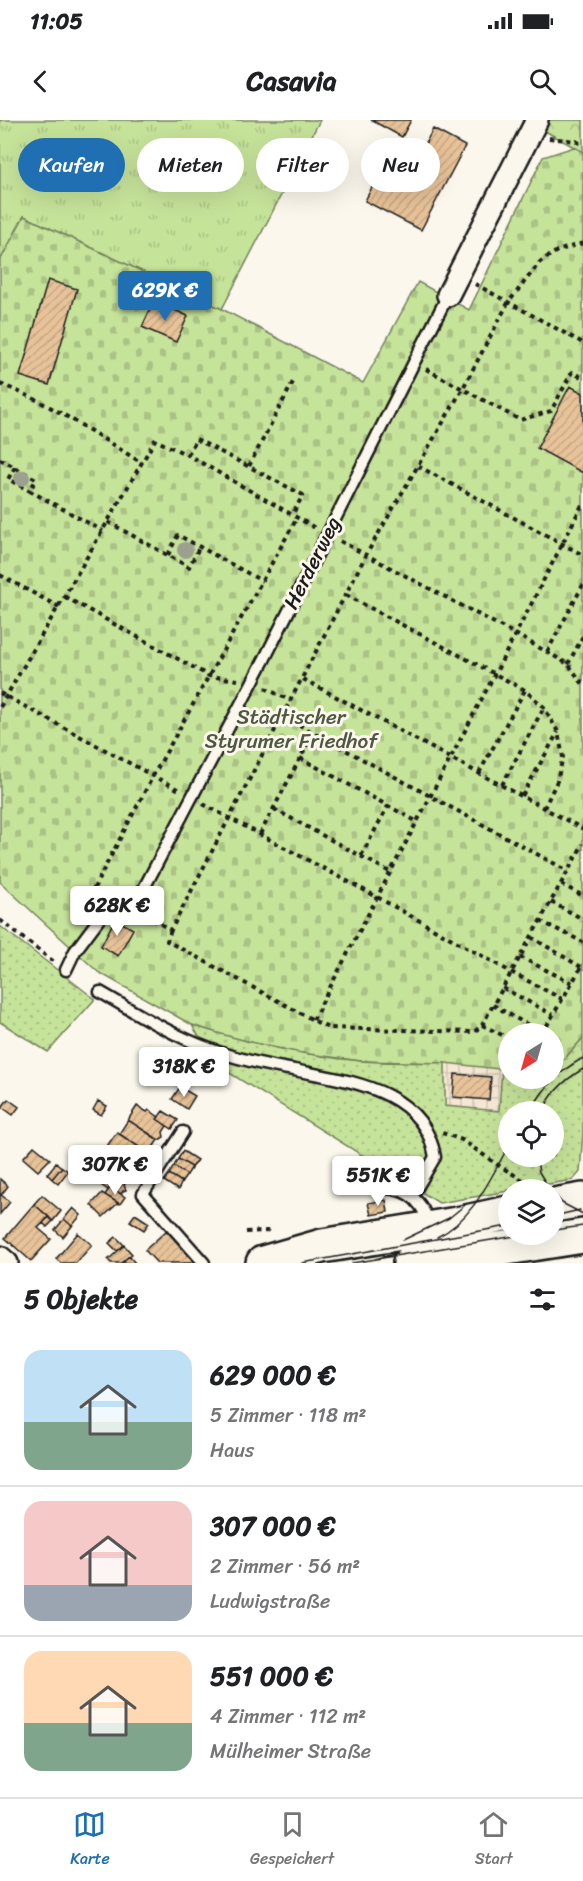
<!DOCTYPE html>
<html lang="de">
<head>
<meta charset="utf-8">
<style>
	body { margin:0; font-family:Sriracha,sans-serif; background:#f6f6f6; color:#202124; height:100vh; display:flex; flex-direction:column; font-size:22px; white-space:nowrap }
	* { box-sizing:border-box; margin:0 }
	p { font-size:20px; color:#757577 }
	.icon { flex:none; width:33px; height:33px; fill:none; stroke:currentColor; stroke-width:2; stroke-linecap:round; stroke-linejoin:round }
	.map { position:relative; height:1143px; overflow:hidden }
	.details { display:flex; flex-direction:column; background:#fff; flex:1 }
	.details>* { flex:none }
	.banner { position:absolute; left:18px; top:18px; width:548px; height:54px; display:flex; gap:12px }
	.needle { width:39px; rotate:217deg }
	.controls { position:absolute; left:498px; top:903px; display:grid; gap:12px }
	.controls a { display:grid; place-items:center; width:66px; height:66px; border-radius:50%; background:#fff; box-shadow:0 6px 24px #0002; font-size:30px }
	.price { position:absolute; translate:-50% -51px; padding:0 14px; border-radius:6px; background:#fff; color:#222; font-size:20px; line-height:39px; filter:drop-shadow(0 2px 3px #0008) }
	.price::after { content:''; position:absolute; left:50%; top:36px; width:18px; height:14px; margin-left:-9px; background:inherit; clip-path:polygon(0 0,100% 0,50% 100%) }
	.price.on { background:#1f6fb2; color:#fff }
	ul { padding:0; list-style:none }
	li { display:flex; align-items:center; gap:18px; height:150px; padding:0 24px }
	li+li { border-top:2px solid #e0e0e0 }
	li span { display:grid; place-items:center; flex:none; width:168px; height:120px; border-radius:18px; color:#555 }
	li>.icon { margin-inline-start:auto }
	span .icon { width:72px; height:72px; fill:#fffc; stroke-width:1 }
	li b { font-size:26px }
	h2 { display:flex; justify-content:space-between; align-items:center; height:72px; padding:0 24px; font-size:26px }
	.chip { padding:0 21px; border-radius:27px; background:#fff; box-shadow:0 6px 24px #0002; font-size:21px; line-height:54px }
	.chip.on { background:#1f6fb2; color:#fff }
	.status { display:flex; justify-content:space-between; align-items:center; height:42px; padding:0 30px; background:#fff; direction:ltr }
	.status svg { height:16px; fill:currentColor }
	header { display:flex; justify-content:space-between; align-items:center; height:78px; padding:0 24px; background:#fff; font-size:27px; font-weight:800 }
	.menu { display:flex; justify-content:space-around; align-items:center; height:84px; border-top:2px solid #e0e0e0; background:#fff; font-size:16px; color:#757577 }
	.menu a { display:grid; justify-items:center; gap:3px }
	.menu .on { color:#1f6fb2 }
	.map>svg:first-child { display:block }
	.industrial { fill:url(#industrial-grid) }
	.grass { fill:url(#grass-tufts); stroke:#71805b; stroke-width:1.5 }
	.forest { fill:url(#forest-crowns); stroke:#71805b; stroke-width:1.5 }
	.cemetery { fill:url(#cemetery-stones); stroke:#71805b; stroke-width:1.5 }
	.park { fill:url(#park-dots); stroke:#71805b; stroke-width:1.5; fill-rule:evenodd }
	.building { fill:url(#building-hatch); stroke:#1c1c1c; stroke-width:1.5 }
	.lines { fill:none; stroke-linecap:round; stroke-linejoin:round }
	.service-casing { stroke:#1c1c1c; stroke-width:15 }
	.minor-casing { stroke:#1c1c1c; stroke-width:26 }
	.primary-casing { stroke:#1c1c1c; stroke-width:38 }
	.path { stroke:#1c1c1c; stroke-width:4; stroke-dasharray:4.5 4.5; stroke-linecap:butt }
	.service { stroke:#fbf7ec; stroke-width:10 }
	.minor { stroke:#fbf7ec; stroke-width:21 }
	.primary { stroke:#fbf7ec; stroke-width:33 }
	.tram { stroke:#1c1c1c; stroke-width:1.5 }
	.tree { fill:#9ca08e }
	.labels { text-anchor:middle; stroke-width:6; stroke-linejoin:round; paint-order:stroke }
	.street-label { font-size:21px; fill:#1c1c1c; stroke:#fbf7ec }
	.park-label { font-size:21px; fill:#4f5842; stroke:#fbf7ec }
</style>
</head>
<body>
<div class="status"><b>11:05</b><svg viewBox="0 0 49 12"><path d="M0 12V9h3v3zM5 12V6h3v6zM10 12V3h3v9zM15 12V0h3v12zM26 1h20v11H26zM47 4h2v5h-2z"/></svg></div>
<header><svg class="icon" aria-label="back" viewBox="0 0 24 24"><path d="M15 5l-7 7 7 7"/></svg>Casavia<svg class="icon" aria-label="search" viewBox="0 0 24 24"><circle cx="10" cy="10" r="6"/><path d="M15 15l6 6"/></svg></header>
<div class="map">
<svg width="583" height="1143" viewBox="0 0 583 1143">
	<defs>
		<pattern id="industrial-grid" width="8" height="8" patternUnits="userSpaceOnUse" patternTransform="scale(1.5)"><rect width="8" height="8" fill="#f5e7d3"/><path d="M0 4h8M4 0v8" fill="none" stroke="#d1c6b5"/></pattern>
		<pattern id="grass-tufts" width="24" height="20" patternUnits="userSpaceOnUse" patternTransform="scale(1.5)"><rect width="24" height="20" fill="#c6e39a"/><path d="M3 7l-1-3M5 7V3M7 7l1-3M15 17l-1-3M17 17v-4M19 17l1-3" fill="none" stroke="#aac284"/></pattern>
		<pattern id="forest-crowns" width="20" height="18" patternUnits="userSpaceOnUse" patternTransform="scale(1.5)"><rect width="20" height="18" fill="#c6e39a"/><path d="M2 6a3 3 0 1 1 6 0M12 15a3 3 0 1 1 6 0" fill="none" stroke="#aac284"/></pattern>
		<pattern id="cemetery-stones" width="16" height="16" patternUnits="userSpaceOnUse" patternTransform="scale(1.5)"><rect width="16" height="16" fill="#c6e39a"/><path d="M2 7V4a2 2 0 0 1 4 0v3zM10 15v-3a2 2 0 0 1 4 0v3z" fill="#aac284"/></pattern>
		<pattern id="park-dots" width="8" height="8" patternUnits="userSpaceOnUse" patternTransform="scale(1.5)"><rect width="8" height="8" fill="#c6e39a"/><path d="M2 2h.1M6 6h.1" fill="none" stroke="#aac284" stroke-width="1.8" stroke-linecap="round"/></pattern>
		<pattern id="building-hatch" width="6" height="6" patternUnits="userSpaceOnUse" patternTransform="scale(1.5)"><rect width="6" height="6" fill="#e8c399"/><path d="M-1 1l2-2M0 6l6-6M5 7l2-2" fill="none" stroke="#c6a783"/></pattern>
	</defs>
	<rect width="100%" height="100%" fill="#fbf7ec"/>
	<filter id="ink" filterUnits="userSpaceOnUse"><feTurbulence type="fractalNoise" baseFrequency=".0167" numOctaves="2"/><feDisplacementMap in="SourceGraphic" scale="12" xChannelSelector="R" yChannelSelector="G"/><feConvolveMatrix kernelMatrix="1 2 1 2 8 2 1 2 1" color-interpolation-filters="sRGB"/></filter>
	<g filter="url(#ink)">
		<path class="industrial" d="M445 943 502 948 500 991 444 986Z"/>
		<path class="grass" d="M0 0H320L222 189 24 96 0 141Z"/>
		<path class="forest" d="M528 0H583V32L545 11Z"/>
		<path class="cemetery" d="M574 27 583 32V918L554 951V914H508V950L445 943 361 941 294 932 233 918 192 905 98 852 0 762V141L24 96 222 189 363 263 418 162 469 190 543 37Z"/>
		<path class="park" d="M0 806 95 879 48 932 0 902Z
			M192 905C247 923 303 936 361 941 388 943 417 942 445 943V986L499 991 502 948 508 950V958H554V951L583 918V1012L580 1052 573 1060 518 1069 508 1070V1071L439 1083 215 944ZM508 992H554V1036H508Z"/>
		<path class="building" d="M371 0H411L402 17Z
			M433 9 465 26 421 110 365 81 384 44 408 56Z
			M48 160 77 169 49 265 20 256Z
			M154 181 188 196 176 222 142 207Z
			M570 266 583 273V353L537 328Z
			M115 799 133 809 118 836 101 826Z
			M455 954 491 957 489 980 453 977Z
			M180 967 195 976 187 989 172 979Z
			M8 979 19 987 13 995 2 987Z
			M98 981 107 986 101 995 93 990Z
			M137 986 147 992 149 990 159 997 157 999 167 1006 163 1012 164 1017 159 1020 128 1000Z
			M163 991 178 1000 172 1009 157 999Z
			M128 1000 158 1020 154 1026 155 1030 150 1034 119 1014Z
			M117 1012 146 1032 142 1038 143 1043 139 1047 107 1026Z
			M34 1026 50 1039 38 1051 23 1038Z
			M107 1026 137 1046 133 1053 134 1058 128 1060 98 1040Z
			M183 1031 197 1040 192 1047 178 1039Z
			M178 1039 192 1047 187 1055 174 1046Z
			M98 1040 128 1060 124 1065 126 1070 123 1071 121 1074 110 1067 108 1070 98 1063 100 1061 89 1054Z
			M56 1043 62 1047 52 1059 47 1054Z
			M174 1046 187 1055 182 1062 169 1054Z
			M62 1047 68 1051 58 1064 52 1059Z
			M169 1054 182 1062 178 1070 164 1061Z
			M0 1059 8 1066 1 1075 0 1074Z
			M110 1067 125 1077 120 1084 105 1075Z
			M102 1073 118 1083 103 1097 91 1085Z
			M0 1074 10 1082 0 1094Z
			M42 1075 61 1091 53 1101 34 1084Z
			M386 1080 388 1092 371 1095 368 1083Z
			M34 1084 49 1097 38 1108 51 1119 31 1141 5 1118Z
			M73 1088 81 1095 72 1106 64 1099Z
			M135 1094 149 1103 144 1110 130 1101Z
			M48 1097 53 1101 47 1107 43 1103Z
			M64 1099 72 1106 63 1117 55 1110Z
			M167 1110 195 1141 193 1143H157L145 1130Z
			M78 1113 92 1125 76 1143H61L56 1139Z
			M116 1117 124 1125 117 1131 109 1123Z
			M124 1125 132 1134 121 1143H111L108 1140Z
			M129 1136 135 1143H121Z"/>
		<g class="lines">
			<g class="service-casing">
				<path id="service" d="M66 850 75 831 114 779 133 789 264 540 448 175
					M100 872C135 892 171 915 210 929 237 939 265 945 294 950 349 961 424 969 435 1037L412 1076
					M183 1012 143 1074 204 1143
					M373 1067C403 1067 420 1075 429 1104"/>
			</g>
			<g class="minor-casing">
				<path id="minor" d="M448 175 537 0
					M0 1137 7 1143"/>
			</g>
			<g class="primary-casing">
				<path id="primary" d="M554 1085 583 1080
					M263 1143 322 1126 457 1104 508 1093
					M410 1143 583 1116"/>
			</g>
			<path class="path" d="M549 18 576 21 583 25
				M475 164 583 223
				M426 249 520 300 551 291 572 252 583 258
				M0 264C51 283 96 315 142 343
				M188 335 196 319 303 375 292 395
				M0 339 36 359 30 371 103 411
				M249 346 293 262
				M418 346 583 435
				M15 347 8 359 30 371
				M108 402 189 447 200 426
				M340 421 517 515 568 544 583 564
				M168 435 178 415 262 461
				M0 455 59 487
				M346 475 525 570 544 587 558 612 563 637 557 661 544 688
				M65 477 209 556 238 560
				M547 532 583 465
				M568 544 583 516
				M303 559 583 709
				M265 568 291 581
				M0 573 181 671
				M0 587 155 320 188 335 315 408
				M283 596 568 751
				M300 638 416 701
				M479 653 525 570
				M502 665 544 587
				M522 676 558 612
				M203 684 377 777 511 852 562 879
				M274 689 390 752
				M260 714 314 612
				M361 736 388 686
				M561 764 583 776
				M102 773 94 768 153 656 297 398
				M551 782 583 799
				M145 795 171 810 366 435 463 268 508 183 540 142 557 131 583 123
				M0 800 54 842
				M540 801 583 822
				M171 810 167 821 328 908 474 912 482 905 583 724
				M531 817 581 847
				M520 837 572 863
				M503 868 553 895
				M493 885 542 913
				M313 900C402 728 495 557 583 383
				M482 905 508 918
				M542 914 583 844
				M442 1013 462 1020 498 1045 536 1068
				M246 1112 267 1111 270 1115"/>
			<use href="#service" class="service"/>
			<use href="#minor" class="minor"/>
			<use href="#primary" class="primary"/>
			<path class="tram" d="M530 992C544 967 558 952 583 938
				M543 992C550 973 566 959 583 949
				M536 1036 539 1052 550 1070
				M554 1074 562 1083 583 1094
				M554 1096 580 1090
				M554 1110 583 1106
				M437 1117C472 1101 490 1059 508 1027
				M403 1120 449 1098 465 1085
				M375 1139 398 1133
				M302 1143 508 1106
				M352 1143 527 1114"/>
		</g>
		<g class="tree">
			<circle cx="22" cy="358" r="8"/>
			<circle cx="185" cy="430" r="8"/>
		</g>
	</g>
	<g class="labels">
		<g class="street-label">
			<text transform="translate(312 443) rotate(-63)" y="7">Herderweg</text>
		</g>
		<g class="park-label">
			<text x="291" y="604">Städtischer<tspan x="291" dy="24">Styrumer Friedhof</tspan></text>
		</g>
	</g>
</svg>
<div class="controls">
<a><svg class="needle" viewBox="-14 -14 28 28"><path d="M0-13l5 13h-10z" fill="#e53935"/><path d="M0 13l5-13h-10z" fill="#757577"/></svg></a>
<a><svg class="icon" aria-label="locate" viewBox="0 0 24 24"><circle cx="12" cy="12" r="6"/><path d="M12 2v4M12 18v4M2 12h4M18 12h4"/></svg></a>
<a><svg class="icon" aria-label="layers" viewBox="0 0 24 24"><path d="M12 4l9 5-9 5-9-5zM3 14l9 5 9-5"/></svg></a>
</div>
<b class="price on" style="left:165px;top:202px">629K €</b>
<b class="price" style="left:117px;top:817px">628K €</b>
<b class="price" style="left:184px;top:978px">318K €</b>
<b class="price" style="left:115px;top:1076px">307K €</b>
<b class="price" style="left:378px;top:1087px">551K €</b>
<div class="banner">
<a class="chip on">Kaufen</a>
<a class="chip">Mieten</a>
<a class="chip">Filter</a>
<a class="chip">Neu</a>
</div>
</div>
<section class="details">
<h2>5 Objekte<svg class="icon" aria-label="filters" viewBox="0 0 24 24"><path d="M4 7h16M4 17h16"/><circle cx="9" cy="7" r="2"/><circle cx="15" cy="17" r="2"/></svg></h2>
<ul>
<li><span style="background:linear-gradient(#bfe0f5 60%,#7fa58c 0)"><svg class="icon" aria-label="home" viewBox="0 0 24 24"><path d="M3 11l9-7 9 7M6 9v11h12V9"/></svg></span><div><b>629 000 €</b><p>5 Zimmer · 118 m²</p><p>Haus</p></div></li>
<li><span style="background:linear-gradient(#f6c9c9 70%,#9aa5b1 0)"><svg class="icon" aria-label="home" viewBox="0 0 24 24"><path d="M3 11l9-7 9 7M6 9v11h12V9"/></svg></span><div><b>307 000 €</b><p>2 Zimmer · 56 m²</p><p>Ludwigstraße</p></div></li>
<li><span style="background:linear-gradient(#ffd9b3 60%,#7fa58c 0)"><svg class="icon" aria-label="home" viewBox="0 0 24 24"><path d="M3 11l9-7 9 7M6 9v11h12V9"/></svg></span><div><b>551 000 €</b><p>4 Zimmer · 112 m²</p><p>Mülheimer Straße</p></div></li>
</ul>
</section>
<nav class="menu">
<a class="on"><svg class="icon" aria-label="map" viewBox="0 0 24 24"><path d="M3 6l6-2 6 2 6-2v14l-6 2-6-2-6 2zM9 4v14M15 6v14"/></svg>Karte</a>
<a><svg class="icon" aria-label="saved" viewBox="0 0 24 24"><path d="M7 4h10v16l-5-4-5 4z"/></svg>Gespeichert</a>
<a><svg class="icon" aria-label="home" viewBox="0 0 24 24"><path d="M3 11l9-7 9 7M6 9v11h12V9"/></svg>Start</a>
</nav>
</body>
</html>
